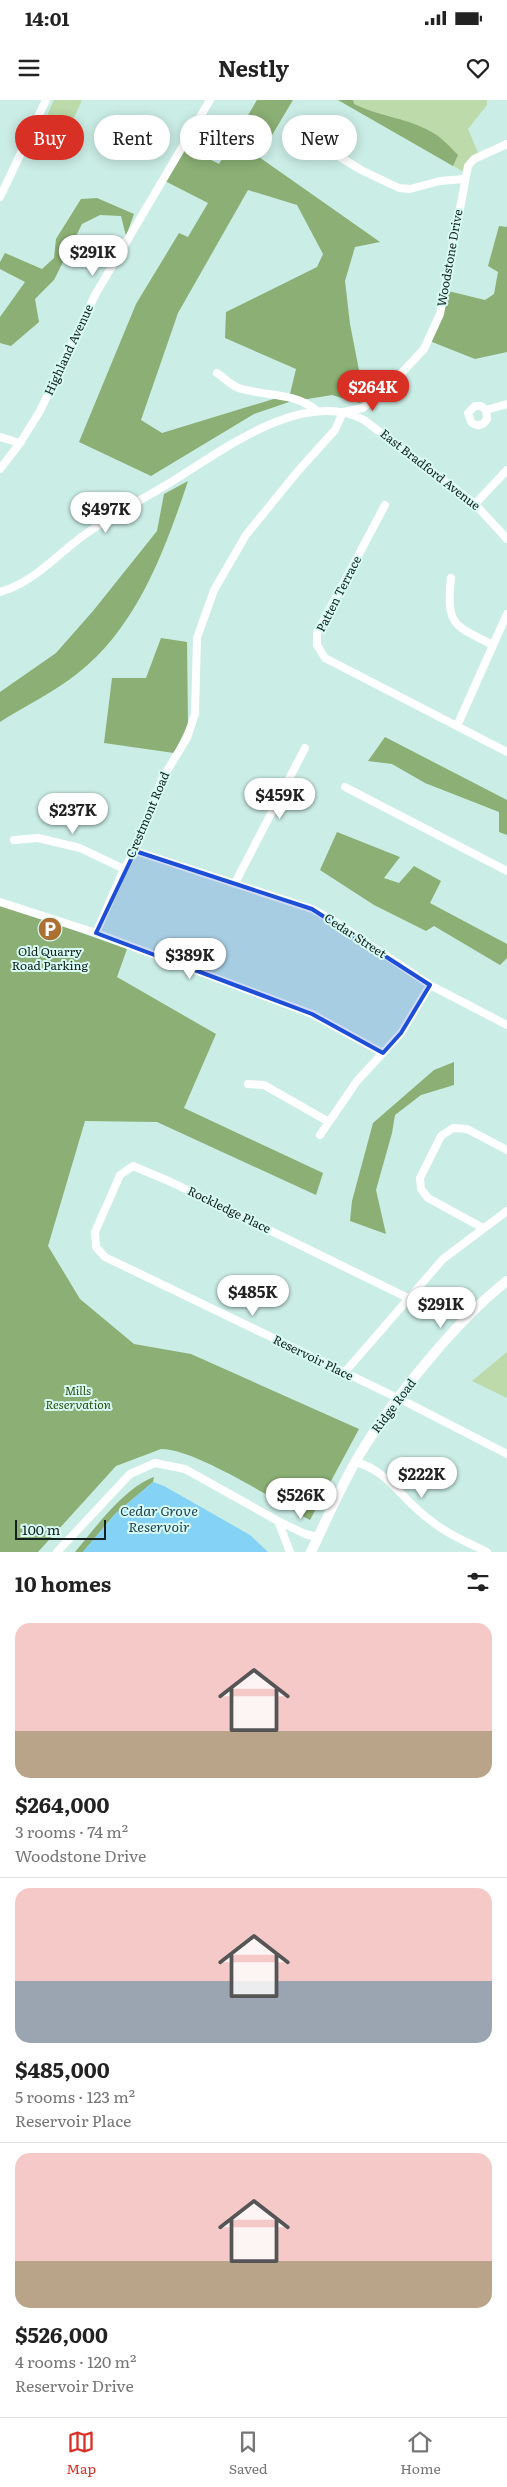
<!DOCTYPE html>
<html lang="en">
<head>
<meta charset="utf-8">
<style>
	body { margin:0; font-family:Literata,serif; background:#f6f6f6; color:#222; height:100vh; display:flex; flex-direction:column; font-size:19px; white-space:nowrap }
	* { box-sizing:border-box; margin:0 }
	p { font-size:16px; color:#767676 }
	.icon { flex:none; width:28px; height:28px; fill:none; stroke:currentColor; stroke-width:2; stroke-linecap:round; stroke-linejoin:round }
	.map { position:relative; height:1452px; overflow:hidden }
	.sheet { display:flex; flex-direction:column; background:#fff; flex:1 }
	.sheet>* { flex:none }
	.banner { position:absolute; left:15px; top:15px; width:478px; height:45px; display:flex; gap:10px }
	.scale { position:absolute; left:15px; bottom:12px; width:91px; box-sizing:border-box; padding-left:5px; border:2px solid #14211e; border-top:0; font-size:14px; line-height:18px; white-space:nowrap; color:#14211e; -webkit-text-stroke:4px #d7faf3; paint-order:stroke }
	.price { position:absolute; translate:-50% -42px; padding:0 11px; border-radius:18px; background:#fff; color:#222; font-size:16px; line-height:32px; filter:drop-shadow(0 1px 2px #0008) }
	.price::after { content:''; position:absolute; left:50%; top:30px; width:15px; height:11px; margin-left:-8px; background:inherit; clip-path:polygon(0 0,100% 0,50% 100%) }
	.price.selected { background:#d93025; color:#fff }
	ul { padding:0; list-style:none }
	li { display:grid; align-content:center; gap:10px; height:265px; padding:0 15px }
	li+li { border-top:1px solid #e0e0e0 }
	li span { display:grid; place-items:center; height:155px; border-radius:15px; color:#555 }
	li>.icon { margin-inline-start:auto }
	span .icon { width:90px; height:90px; fill:#fffc; stroke-width:1 }
	li b { font-size:21px }
	h2 { display:flex; justify-content:space-between; align-items:center; height:60px; padding:0 15px; font-size:21px }
	.chip { padding:0 18px; border-radius:22px; background:#fff; box-shadow:0 2px 12px #0003; font-size:18px; line-height:45px }
	.chip.selected { background:#d93025; color:#fff }
	.status { display:flex; justify-content:space-between; align-items:center; height:35px; padding:0 25px; background:#fff; direction:ltr }
	.status svg { height:14px; fill:currentColor }
	header { display:flex; justify-content:space-between; align-items:center; height:65px; padding:0 15px; background:#fff; font-size:22px; font-weight:700 }
	.dock { display:flex; justify-content:space-around; align-items:center; height:70px; border-top:1px solid #e0e0e0; background:#fff; font-size:14px; color:#767676 }
	.dock a { display:grid; justify-items:center; gap:2px }
	.dock .selected { color:#d93025 }
	.map>svg:first-child { display:block }
	.green { fill:#bcdaaa }
	.forest { fill:#8baf74; fill-rule:evenodd }
	.water { fill:#84d2f5 }
	.lines { fill:none; stroke-linecap:round; stroke-linejoin:round }
	.minor { stroke:#fff; stroke-width:8 }
	.major { stroke:#fff; stroke-width:10 }
	.marked { fill:#1d4ed8; fill-opacity:0.2; stroke:#1d4ed8; stroke-width:4; stroke-linejoin:round }
	.labels { text-anchor:middle; stroke-width:4; stroke-linejoin:round; paint-order:stroke }
	.street-label { font-size:12px; fill:#14211e; stroke:#d7faf3 }
	.poi-label { font-size:12px; fill:#14211e; stroke:#d7faf3 }
	.park-label { font-size:12px; font-style:italic; fill:#2d4e10; stroke:#d7faf3 }
	.water-label { font-size:14px; font-style:italic; fill:#1b3f4e; stroke:#d7faf3 }
</style>
</head>
<body>
<div class="status"><b>14:01</b><svg viewBox="0 0 49 12"><path d="M0 12V9h3v3zM5 12V6h3v6zM10 12V3h3v9zM15 12V0h3v12zM26 1h20v11H26zM47 4h2v5h-2z"/></svg></div>
<header><svg class="icon" aria-label="menu" viewBox="0 0 24 24"><path d="M4 6h16M4 12h16M4 18h16"/></svg>Nestly<svg class="icon" aria-label="heart" viewBox="0 0 24 24"><path d="M12 20l-8-8c-3-5 5-10 8-4 3-6 11-1 8 4z"/></svg></header>
<div class="map">
<svg width="507" height="1452" viewBox="0 0 507 1452">
	<rect width="100%" height="100%" fill="#caede5"/>
	<path class="green" d="M54 0H82L68 31 43 25Z
		M338 0H487V5L468 29 479 55 464 72Z
		M507 1252V1298L472 1281Z"/>
	<path class="forest" d="M257 0H293L259 57 380 142 355 147 345 181 350 224 365 301 359 303 332 295 289 302 254 314 151 376 79 342 136 204 179 133 188 137 208 103 161 79 182 45 219 64ZM248 90 297 105 323 154 317 167 226 212 225 238 296 269 290 294 162 333 141 320 178 213Z
		M338 0H353L354 4C380 17 410 18 435 34 443 39 451 48 458 55L453 66Z
		M97 98 134 114 126 136 121 116 100 115 82 124 54 180 35 199 39 222 11 246 0 243V217L25 182 0 169V162L5 153 42 169 54 158 56 139 81 99Z
		M499 126 507 127V252L475 259 427 240 444 190 485 200 494 194 498 172 488 166Z
		M188 381C165 450 137 527 78 573 54 592 25 606 0 622V592L56 553 93 511 157 431 164 394Z
		M161 538 187 542 188 624 174 653 104 643 112 578H146Z
		M385 637 507 700V735L499 732V712L425 683 392 664 368 661Z
		M337 732 400 757 384 778 399 783 414 766 441 781 430 803 507 844V858L500 865 434 826 426 831 374 805 320 770Z
		M0 804 127 849 117 877 216 934 184 1008 323 1073 316 1095 157 1022 85 1021 48 1146 80 1199 134 1244 191 1254 359 1329 310 1420C278 1402 194 1348 161 1349L116 1366 38 1452H0Z
		M454 962V985L421 995 395 1015 392 1033 376 1090 386 1134 350 1121 352 1101 373 1023 434 970Z
		M154 1377 153 1382 115 1414 83 1452H75C96 1427 124 1388 154 1377Z"/>
	<path class="water" d="M153 1382 164 1386 250 1435 268 1452H83L115 1414Z"/>
	<g class="lines">
		<path class="minor" d="M316 42 361 70 399 88 410 89 440 81 464 79
			M0 97 46 0
			M217 273C223 277 230 284 236 287 262 297 294 291 317 311
			M486 310 487 319C483 326 477 327 471 322L468 313 475 306H481L486 310 507 304
			M0 337 20 343
			M0 369 20 343 40 311 95 195 210 0
			M475 404 507 370
			M385 405 317 533V545L325 558 507 652
			M451 478C446 526 454 525 493 545
			M0 492C34 483 59 452 87 433 113 415 141 400 168 384 219 353 302 287 364 320L475 404 507 439
			M457 626 507 514
			M345 687 507 771
			M14 740 38 738 80 748 124 769
			M135 751 312 809 339 824 430 885 507 925
			M235 783 305 648
			M0 802 96 833 312 914 383 953
			M96 833 124 769 135 751 162 679 187 638 195 614 197 538 214 490 246 435 298 371 335 330 343 312 363 308 395 280 424 249 440 214 468 66 474 59 507 44
			M248 984 264 985 329 1022
			M320 1035 357 981 401 933 430 885
			M483 1128 428 1098 421 1089 420 1078 441 1036 453 1028 467 1029 507 1050
			M408 1198 171 1082 133 1066 120 1075 95 1132 96 1147 105 1157 408 1303 507 1354
			M344 1273 443 1159 507 1111
			M355 1362C387 1369 404 1402 430 1420 447 1434 467 1442 487 1452
			M278 1421 290 1452
			M57 1452 130 1374 155 1363 185 1369 278 1421 305 1434 318 1437"/>
		<path class="major" d="M311 1452C327 1419 341 1385 360 1354 393 1299 457 1220 507 1181"/>
	</g>
	<path class="marked" d="M135 751 312 809 430 885 401 933 383 953 312 914 96 833Z"/>
	<defs>
		<g id="parking-disc" transform="scale(1.25)"><circle r="9.5" fill="#ac7033" stroke="#d7faf3"/><path d="M-3.5-5.5H1a3.5 3.5 0 0 1 0 7H-1V5.5H-3.5ZM-1-3.4V-.6H.8a1.4 1.4 0 0 0 0-2.8Z" fill="#fff"/></g>
	</defs>
	<g fill-rule="evenodd">
		<use href="#parking-disc" x="50" y="829"/>
	</g>
	<g class="labels">
		<g class="street-label">
			<text transform="translate(450 158) rotate(-80)" y="4">Woodstone Drive</text>
			<text transform="translate(69 250) rotate(-65)" y="4">Highland Avenue</text>
			<text transform="translate(430 370) rotate(38)" y="4">East Bradford Avenue</text>
			<text transform="translate(339 494) rotate(-63)" y="4">Patten Terrace</text>
			<text transform="translate(148 715) rotate(-67)" y="4">Crestmont Road</text>
			<text transform="translate(355 836) rotate(33)" y="4">Cedar Street</text>
			<text transform="translate(229 1110) rotate(26)" y="4">Rockledge Place</text>
			<text transform="translate(313 1258) rotate(26)" y="4">Reservoir Place</text>
			<text transform="translate(394 1306) rotate(-53)" y="4">Ridge Road</text>
		</g>
		<g class="poi-label">
			<text x="50" y="856">Old Quarry<tspan x="50" dy="14">Road Parking</tspan></text>
		</g>
		<g class="park-label">
			<text x="78" y="1295">Mills<tspan x="78" dy="14">Reservation</tspan></text>
		</g>
		<g class="water-label">
			<text x="159" y="1416">Cedar Grove<tspan x="159" dy="16">Reservoir</tspan></text>
		</g>
	</g>
</svg>
<div class="scale">100 m</div>
<b class="price" style="left:93px;top:177px">$291K</b>
<b class="price selected" style="left:373px;top:312px">$264K</b>
<b class="price" style="left:106px;top:434px">$497K</b>
<b class="price" style="left:280px;top:720px">$459K</b>
<b class="price" style="left:73px;top:735px">$237K</b>
<b class="price" style="left:190px;top:880px">$389K</b>
<b class="price" style="left:253px;top:1217px">$485K</b>
<b class="price" style="left:441px;top:1229px">$291K</b>
<b class="price" style="left:422px;top:1399px">$222K</b>
<b class="price" style="left:301px;top:1420px">$526K</b>
<div class="banner">
<a class="chip selected">Buy</a>
<a class="chip">Rent</a>
<a class="chip">Filters</a>
<a class="chip">New</a>
</div>
</div>
<section class="sheet">
<h2>10 homes<svg class="icon" aria-label="filters" viewBox="0 0 24 24"><path d="M4 7h16M4 17h16"/><circle cx="9" cy="7" r="2"/><circle cx="15" cy="17" r="2"/></svg></h2>
<ul>
<li><span style="background:linear-gradient(#f6c9c9 70%,#b9a48a 0)"><svg class="icon" aria-label="home" viewBox="0 0 24 24"><path d="M3 11l9-7 9 7M6 9v11h12V9"/></svg></span><div><b>$264,000</b><p>3 rooms · 74 m²</p><p>Woodstone Drive</p></div></li>
<li><span style="background:linear-gradient(#f6c9c9 60%,#9aa5b1 0)"><svg class="icon" aria-label="home" viewBox="0 0 24 24"><path d="M3 11l9-7 9 7M6 9v11h12V9"/></svg></span><div><b>$485,000</b><p>5 rooms · 123 m²</p><p>Reservoir Place</p></div></li>
<li><span style="background:linear-gradient(#f6c9c9 70%,#b9a48a 0)"><svg class="icon" aria-label="home" viewBox="0 0 24 24"><path d="M3 11l9-7 9 7M6 9v11h12V9"/></svg></span><div><b>$526,000</b><p>4 rooms · 120 m²</p><p>Reservoir Drive</p></div></li>
</ul>
</section>
<nav class="dock">
<a class="selected"><svg class="icon" aria-label="map" viewBox="0 0 24 24"><path d="M3 6l6-2 6 2 6-2v14l-6 2-6-2-6 2zM9 4v14M15 6v14"/></svg>Map</a>
<a><svg class="icon" aria-label="saved" viewBox="0 0 24 24"><path d="M7 4h10v16l-5-4-5 4z"/></svg>Saved</a>
<a><svg class="icon" aria-label="home" viewBox="0 0 24 24"><path d="M3 11l9-7 9 7M6 9v11h12V9"/></svg>Home</a>
</nav>
</body>
</html>
